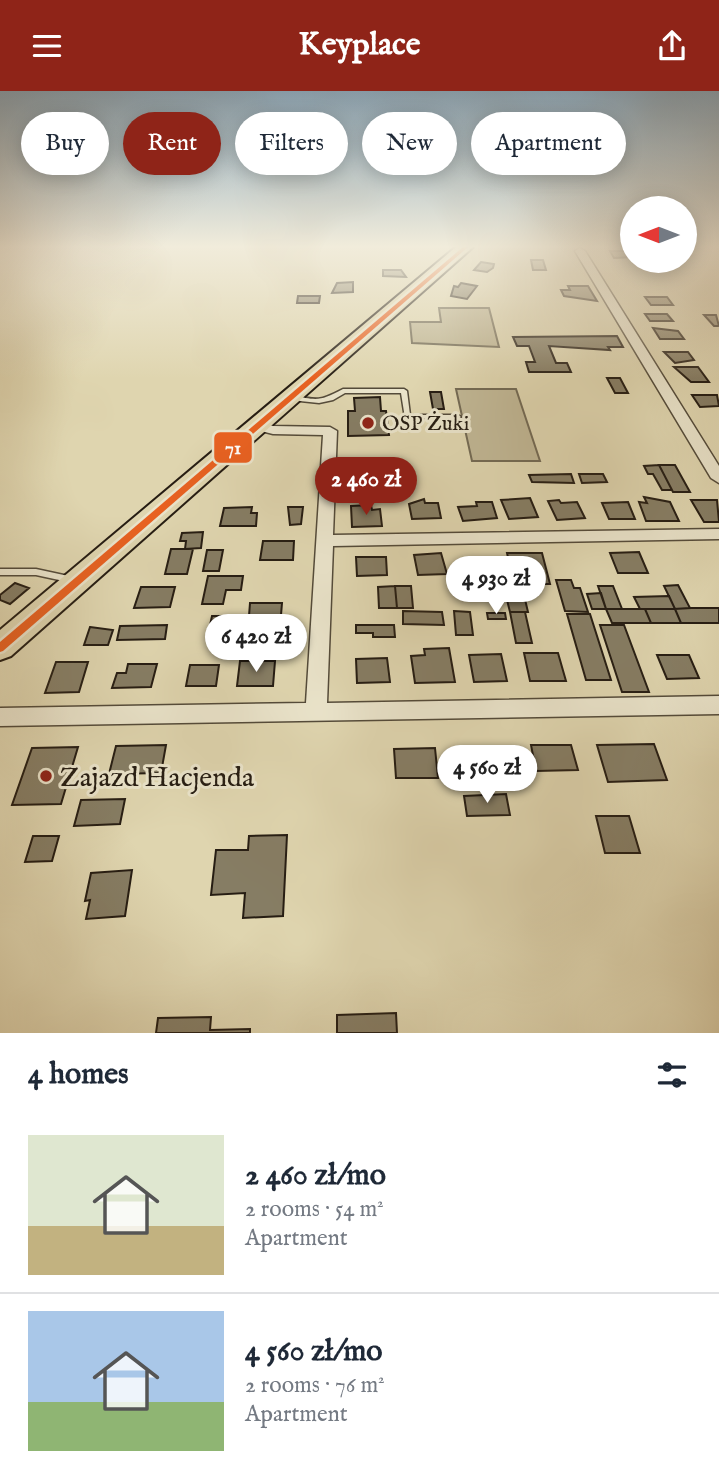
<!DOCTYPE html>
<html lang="en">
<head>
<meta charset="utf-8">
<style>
	body { margin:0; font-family:"IM FELL English",serif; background:#f2f2f3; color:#1f2937; height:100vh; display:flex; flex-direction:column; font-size:26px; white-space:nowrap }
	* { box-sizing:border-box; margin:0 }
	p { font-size:23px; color:#747a83 }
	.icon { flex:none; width:38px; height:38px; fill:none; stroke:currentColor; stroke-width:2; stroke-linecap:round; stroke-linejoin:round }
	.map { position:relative; height:942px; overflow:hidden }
	.panel { display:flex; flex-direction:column; background:#fff; flex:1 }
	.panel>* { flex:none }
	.banner { position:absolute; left:21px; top:21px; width:677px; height:63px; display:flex; gap:14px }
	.needle { width:46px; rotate:270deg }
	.buttons { position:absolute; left:620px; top:105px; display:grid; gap:14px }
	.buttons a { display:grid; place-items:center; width:77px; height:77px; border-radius:50%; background:#fff; box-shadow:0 4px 18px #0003; font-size:35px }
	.price { position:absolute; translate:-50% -60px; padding:0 16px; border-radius:24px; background:#fff; color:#222; font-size:23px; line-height:46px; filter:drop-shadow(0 2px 4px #0008) }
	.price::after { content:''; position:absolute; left:50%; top:42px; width:21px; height:16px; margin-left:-10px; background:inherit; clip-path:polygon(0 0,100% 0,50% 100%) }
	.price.selected { background:#8f2418; color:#fff }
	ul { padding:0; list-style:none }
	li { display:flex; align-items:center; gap:21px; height:175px; padding:0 28px }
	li+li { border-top:2px solid #e0e1e3 }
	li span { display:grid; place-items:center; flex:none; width:196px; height:140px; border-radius:0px; color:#555 }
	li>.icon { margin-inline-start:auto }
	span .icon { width:84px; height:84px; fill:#fffc; stroke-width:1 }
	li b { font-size:30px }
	h2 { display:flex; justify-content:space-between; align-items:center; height:84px; padding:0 28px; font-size:30px }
	.chip { padding:0 24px; border-radius:32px; background:#fff; box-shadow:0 4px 18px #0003; font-size:24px; line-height:63px }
	.chip.selected { background:#8f2418; color:#fff }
	header { display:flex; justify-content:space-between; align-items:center; height:91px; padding:0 28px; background:#8f2418; color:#fff; font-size:32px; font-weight:700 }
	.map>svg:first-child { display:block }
	.green { fill:#c0b694; stroke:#736a54; stroke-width:2 }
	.building { fill:#867d64; stroke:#261d13; stroke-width:2 }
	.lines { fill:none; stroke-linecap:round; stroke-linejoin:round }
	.lane-casing { stroke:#544b3a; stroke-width:3 }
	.street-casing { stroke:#544b3a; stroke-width:3 }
	.primary-casing { stroke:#261d13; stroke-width:4 }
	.lane { fill:#eae4cb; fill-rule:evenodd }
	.street { fill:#eae4cb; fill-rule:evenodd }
	.primary { fill:#dfd5af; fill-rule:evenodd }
	.bus-1-casing { stroke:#eae4cb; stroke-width:5 }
	.bus-1 { fill:#e86121; fill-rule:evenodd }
	.poi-dot { fill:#8f2418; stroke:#eae4cb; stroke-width:2.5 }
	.labels { text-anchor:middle; stroke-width:6; stroke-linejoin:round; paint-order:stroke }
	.far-poi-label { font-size:21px; fill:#261d13; stroke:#eae4cb; text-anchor:start }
	.near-poi-label { font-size:28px; fill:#261d13; stroke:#eae4cb; text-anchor:start }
	.line-badge { stroke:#eae4cb; stroke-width:2.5 }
	.badge-label { font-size:19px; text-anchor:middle; font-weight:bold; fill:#fff }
</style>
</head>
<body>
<header><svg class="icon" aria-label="menu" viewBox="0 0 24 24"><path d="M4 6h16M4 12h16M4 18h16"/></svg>Keyplace<svg class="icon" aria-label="share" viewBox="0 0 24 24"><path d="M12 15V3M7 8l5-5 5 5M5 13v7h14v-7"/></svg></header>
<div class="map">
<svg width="719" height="942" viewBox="0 0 719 942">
	<rect width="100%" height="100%" fill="#dfd5af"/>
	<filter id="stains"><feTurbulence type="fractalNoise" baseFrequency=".00286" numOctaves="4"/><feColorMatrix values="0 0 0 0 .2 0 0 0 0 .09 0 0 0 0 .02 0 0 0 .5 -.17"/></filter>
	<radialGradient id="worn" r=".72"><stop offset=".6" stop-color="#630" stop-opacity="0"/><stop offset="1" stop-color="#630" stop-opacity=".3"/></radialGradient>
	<path class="green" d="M439 217H489L499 256 412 252 410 231H441Z
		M456 298H516L540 370H472Z"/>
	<path class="building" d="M610 160H628L632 166 614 167Z
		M531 169H543L546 179H533Z
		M481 171 494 173 493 177 487 181 474 179Z
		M383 179H401L406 186 383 185Z
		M353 191V201L332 202 337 192Z
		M461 192 477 195 467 208 451 205 454 195 458 196Z
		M568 195H588L597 210 564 205 561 199H570Z
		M298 205H320L319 212H297Z
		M645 206H667L673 214H651Z
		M645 223H667L673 230H650Z
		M704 224H716L719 235H714Z
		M653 237 678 240 684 248H660Z
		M617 245 623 256H608L610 259 549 255 556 272H567L571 281H529L526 271H535L529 255H517L513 246Z
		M664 261H688L694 269 675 272Z
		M674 276H698L709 291H691Z
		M607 287H620L628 302H615Z
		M430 301H441L444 318H433Z
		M692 304H717L719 315 700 316Z
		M380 306 381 320H386L389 344 348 345V320H355L354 307Z
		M659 374H675L690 401H673Z
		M659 374 672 399H662L653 383H648L644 375Z
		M386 383 389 406H377L375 393H379L378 384Z
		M386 383H402L406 405 389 406Z
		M571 383 574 392 532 391 529 384Z
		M579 383H603L607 391 582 392Z
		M644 406 670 411 679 430H646L639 411 647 412Z
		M530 407 538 426 509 428 501 409Z
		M424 408 425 412H438L441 427 412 428 409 413Z
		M559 409 561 412 577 411 585 427 557 429 548 410Z
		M691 409H717L719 431H704Z
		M476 411H492L497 427 463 430 458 416 477 415Z
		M628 411 635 428H609L602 412Z
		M371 414 372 419 380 418 382 435 352 436 351 415Z
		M252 416 251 422H257L256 435H220L224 417Z
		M288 416H303L301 433 290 434Z
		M203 441 201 457 185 458 186 450H180L182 442Z
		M263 450H294L293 469H260Z
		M171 458H193L187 483H165Z
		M207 459H223L219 480H203Z
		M639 461 648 482H618L610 462Z
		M441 462 447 483 418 484 414 464Z
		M507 462H542L550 493H514Z
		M356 466H386L387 484 357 485Z
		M208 485H243L241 499H226L223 513H202Z
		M556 489H571L574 497H580L588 521 565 520Z
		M15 492 29 497 10 513 0 509V504Z
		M678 494 690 517 675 518 664 495Z
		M395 495 397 517H379L378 496Z
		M395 495H411L413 517H397Z
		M598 495H613L622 518H606Z
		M141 496H175L170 516 134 517Z
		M523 500 528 521H510L505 501Z
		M601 502 606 518H592L587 503Z
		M669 505 675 518H640L634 506Z
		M250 512H282L281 524 249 525Z
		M690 517H719V532H681L675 518Z
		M606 518H645L651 532H612Z
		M645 518H675L681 532H651Z
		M403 520 442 521 444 534 403 533Z
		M454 520 470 521 473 544H456Z
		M510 521H525L532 552H516Z
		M487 522H505L506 528H488Z
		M567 523H590L611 589H586Z
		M281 524 280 538 247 539 249 525Z
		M212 525H249L247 539H209Z
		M167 534 165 548 117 549 120 535Z
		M356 534H394L395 546H373V542H356Z
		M600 534H624L649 601H622Z
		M90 536 113 539 108 554H84Z
		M449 557 455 591 415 592 411 565 425 564 424 558Z
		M524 562H558L566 590H530Z
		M501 563 507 590 474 591 469 564Z
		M657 564H689L699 587 667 588Z
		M387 567 390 591 357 592 356 568Z
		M240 570H275L273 595H237Z
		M56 571H88L79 601 45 602Z
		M128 573H157L151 596 112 597 117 582H126Z
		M190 574H219L216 595H186Z
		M654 653 667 689 608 691 597 654Z
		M166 654 161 682 109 683 116 655Z
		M531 654H571L578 679 536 680Z
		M78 656 61 713 12 714 32 657Z
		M435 657 438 687H396L394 658Z
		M506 703 510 724 467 725 464 705Z
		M125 708 120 733 74 735 81 709Z
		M596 725H629L640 762H605Z
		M287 744 283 825 243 827 245 802 211 804 216 759H248L249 745Z
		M33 745H59L52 770 25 771Z
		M132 779 125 825 86 828 90 809 85 810 91 782Z
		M396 922 397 942H337V924Z
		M211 926 210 939 250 938V942H156L158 927Z"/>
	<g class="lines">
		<g class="lane-casing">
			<path id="lane" d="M343 298H404L407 300 410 324H458L461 326 458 328 405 327 401 302H345L333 309 319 312 300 310 289 306 292 304C318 310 320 310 343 298Z
				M0 478H36L73 486 77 489 73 492 36 484H0Z"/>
		</g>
		<g class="street-casing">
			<path id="street" d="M580 157 585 160 719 375V392L711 387 575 160Z
				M258 331 273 335 330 336 337 340 333 444 719 438V448L333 455 327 612 719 605V623L0 635V617L306 612 323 344 273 343 253 338V332Z"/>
		</g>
		<g class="primary-casing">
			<path id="primary" d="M456 156H473L11 565 0 569V539Z"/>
		</g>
		<use href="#lane" class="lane"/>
		<use href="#street" class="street"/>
		<use href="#primary" class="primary"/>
		<g class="bus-1-casing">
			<path id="bus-1" d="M463 156H468L3 560 0 561V551Z"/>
		</g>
		<use href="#bus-1" class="bus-1"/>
	</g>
	<linearGradient id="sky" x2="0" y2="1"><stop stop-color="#8ba8bc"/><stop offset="0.54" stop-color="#f1ecdb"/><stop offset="1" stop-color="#f1ecdb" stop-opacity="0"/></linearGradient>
	<rect width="719" height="288" fill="url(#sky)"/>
	<g class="poi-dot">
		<circle cx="368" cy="332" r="7"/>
		<circle cx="46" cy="685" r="7"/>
	</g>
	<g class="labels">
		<g class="far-poi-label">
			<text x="382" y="339">OSP Żuki</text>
		</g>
		<g class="near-poi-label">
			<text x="60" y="695">Zajazd Hacjenda</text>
		</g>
	</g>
	<rect class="line-badge" x="213" y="340" width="40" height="33" rx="7" fill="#e86121"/>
	<g class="badge-label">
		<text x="233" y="363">71</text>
	</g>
	<rect width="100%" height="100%" filter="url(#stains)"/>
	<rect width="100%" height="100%" fill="url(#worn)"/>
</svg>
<div class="buttons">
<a><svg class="needle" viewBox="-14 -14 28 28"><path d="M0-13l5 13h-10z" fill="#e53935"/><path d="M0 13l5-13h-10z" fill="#747a83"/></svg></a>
</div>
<b class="price selected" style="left:366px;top:426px">2 460 zł</b>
<b class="price" style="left:496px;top:525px">4 930 zł</b>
<b class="price" style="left:256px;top:583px">6 420 zł</b>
<b class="price" style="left:487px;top:714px">4 560 zł</b>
<div class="banner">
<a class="chip">Buy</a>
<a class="chip selected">Rent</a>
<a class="chip">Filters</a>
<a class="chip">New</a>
<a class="chip">Apartment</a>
</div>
</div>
<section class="panel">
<h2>4 homes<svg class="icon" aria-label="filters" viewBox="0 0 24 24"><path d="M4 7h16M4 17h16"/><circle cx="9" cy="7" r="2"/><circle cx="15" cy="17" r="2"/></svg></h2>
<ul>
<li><span style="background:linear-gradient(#dfe7d0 65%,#c2b280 0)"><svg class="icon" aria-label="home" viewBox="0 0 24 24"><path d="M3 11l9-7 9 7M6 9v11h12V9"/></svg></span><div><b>2 460 zł/mo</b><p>2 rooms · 54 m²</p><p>Apartment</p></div></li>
<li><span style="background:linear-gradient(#a9c7e8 65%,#8fb573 0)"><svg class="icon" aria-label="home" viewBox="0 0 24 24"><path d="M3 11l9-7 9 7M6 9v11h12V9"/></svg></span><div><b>4 560 zł/mo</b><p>2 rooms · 76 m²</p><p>Apartment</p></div></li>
</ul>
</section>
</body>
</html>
